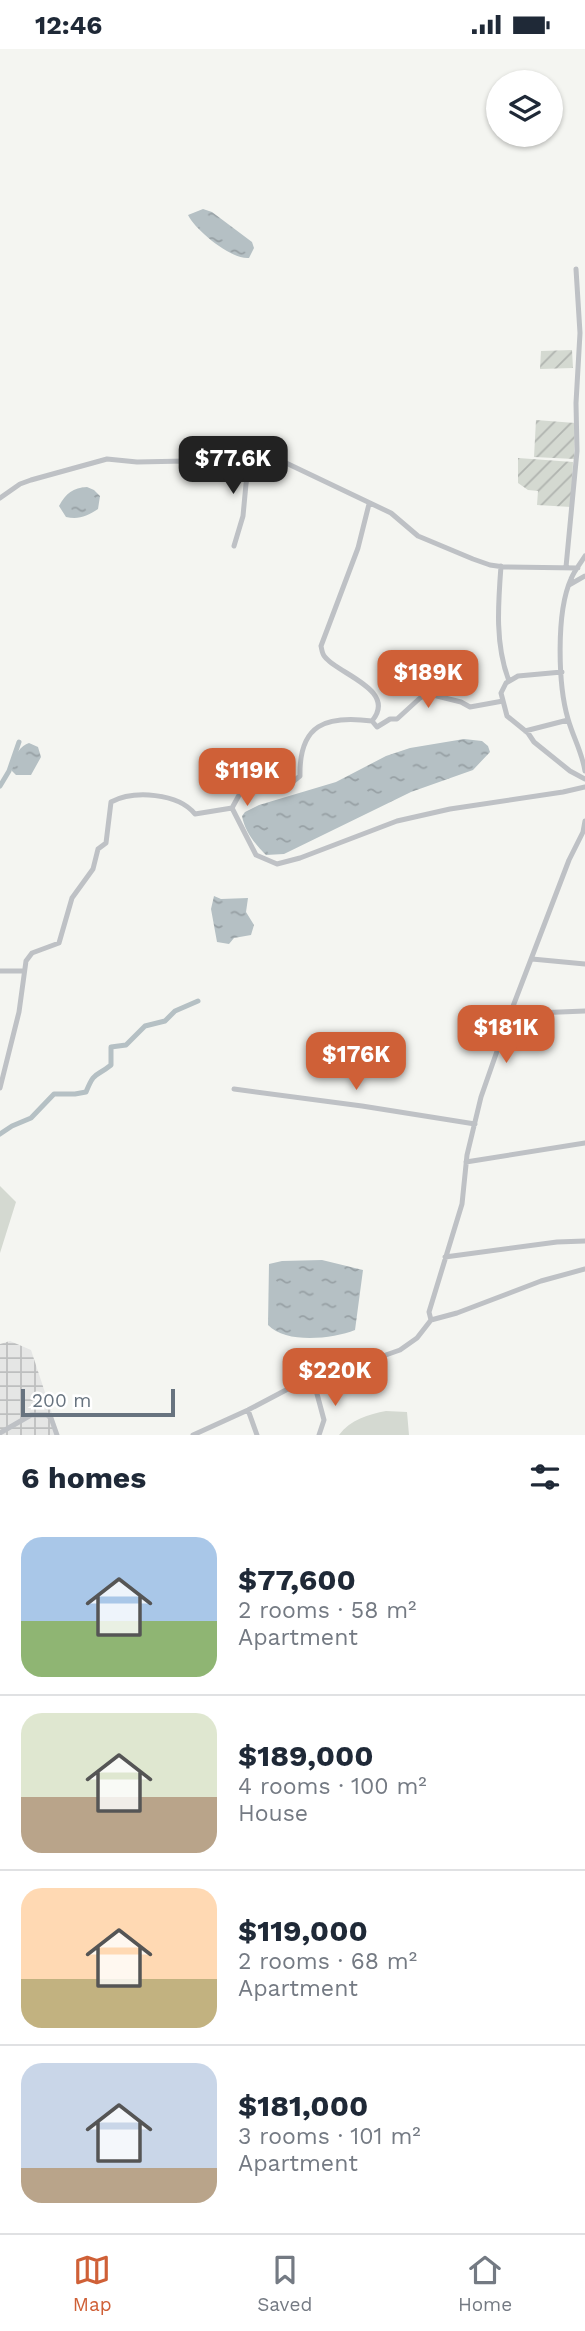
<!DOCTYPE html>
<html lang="en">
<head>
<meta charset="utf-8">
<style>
	body { margin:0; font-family:"Work Sans",sans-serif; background:#f2f2f3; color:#1f2937; height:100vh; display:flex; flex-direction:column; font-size:26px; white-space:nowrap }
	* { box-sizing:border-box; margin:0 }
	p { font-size:23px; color:#747a83 }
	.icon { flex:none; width:38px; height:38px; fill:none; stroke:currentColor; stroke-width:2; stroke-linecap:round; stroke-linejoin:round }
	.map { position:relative; height:1386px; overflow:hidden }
	.sheet { display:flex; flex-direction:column; background:#fff; flex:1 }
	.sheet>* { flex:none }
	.tools { position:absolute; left:486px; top:21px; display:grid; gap:14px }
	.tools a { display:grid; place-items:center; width:77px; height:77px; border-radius:50%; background:#fff; box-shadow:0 2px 5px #0004; font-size:35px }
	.scale { position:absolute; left:21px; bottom:18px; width:154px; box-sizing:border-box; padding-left:7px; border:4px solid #67737f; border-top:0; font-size:19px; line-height:24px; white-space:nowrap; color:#67737f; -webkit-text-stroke:5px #fff; paint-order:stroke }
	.price { position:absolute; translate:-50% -60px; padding:0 16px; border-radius:14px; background:#cf6037; color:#fff; font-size:23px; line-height:46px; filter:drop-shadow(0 2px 4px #0008) }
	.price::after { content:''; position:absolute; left:50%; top:42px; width:21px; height:16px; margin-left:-10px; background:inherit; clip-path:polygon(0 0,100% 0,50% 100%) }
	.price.current { background:#222; color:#fff }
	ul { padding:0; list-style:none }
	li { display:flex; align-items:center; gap:21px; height:175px; padding:0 21px }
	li+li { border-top:2px solid #e0e1e3 }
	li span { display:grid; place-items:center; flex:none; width:196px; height:140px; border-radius:21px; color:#555 }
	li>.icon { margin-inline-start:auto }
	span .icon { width:84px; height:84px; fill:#fffc; stroke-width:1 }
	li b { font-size:30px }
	h2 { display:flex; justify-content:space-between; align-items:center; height:84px; padding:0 21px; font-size:30px }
	.status { display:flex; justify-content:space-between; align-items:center; height:49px; padding:0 35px; background:#fff; direction:ltr }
	.status svg { height:19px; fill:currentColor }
	.menu { display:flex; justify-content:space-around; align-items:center; height:98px; border-top:2px solid #e0e1e3; background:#fff; font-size:19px; color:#747a83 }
	.menu a { display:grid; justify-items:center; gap:4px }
	.menu .current { color:#cf6037 }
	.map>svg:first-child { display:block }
	.industrial { fill:url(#industrial-grid) }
	.green { fill:#d4d9d1 }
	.garden { fill:url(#garden-furrows) }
	.water { fill:url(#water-ripples) }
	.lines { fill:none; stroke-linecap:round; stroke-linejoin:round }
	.canal { stroke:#b5c0c4; stroke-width:5 }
	.minor { stroke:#bec1c5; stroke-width:5 }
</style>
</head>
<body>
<div class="status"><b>12:46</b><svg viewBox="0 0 49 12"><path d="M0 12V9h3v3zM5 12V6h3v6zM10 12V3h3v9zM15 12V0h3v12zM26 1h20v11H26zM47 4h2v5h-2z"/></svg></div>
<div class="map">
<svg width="585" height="1386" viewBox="0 0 585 1386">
	<defs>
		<pattern id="industrial-grid" width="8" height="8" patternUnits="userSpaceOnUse" patternTransform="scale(1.75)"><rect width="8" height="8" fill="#e5e6e5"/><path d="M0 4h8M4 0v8" fill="none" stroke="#bdbfbf"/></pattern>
		<pattern id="garden-furrows" width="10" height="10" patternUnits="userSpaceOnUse" patternTransform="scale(1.75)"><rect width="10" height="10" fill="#d4d9d1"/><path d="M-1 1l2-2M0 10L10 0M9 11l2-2" fill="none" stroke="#b0b4af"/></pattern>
		<pattern id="water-ripples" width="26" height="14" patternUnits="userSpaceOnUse" patternTransform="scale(1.75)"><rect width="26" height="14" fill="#b5c0c4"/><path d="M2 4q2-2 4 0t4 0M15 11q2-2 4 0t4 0" fill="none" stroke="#97a0a4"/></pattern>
	</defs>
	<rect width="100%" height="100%" fill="#f4f5f1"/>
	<path class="industrial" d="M10 1292 31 1301 59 1386H0V1295Z"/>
	<path class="green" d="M0 1137 16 1153 0 1204Z
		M386 1362 407 1363 409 1386H339C350 1371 369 1365 386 1362Z"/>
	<path class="garden" d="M572 301 573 319 540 320 541 302Z
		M536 371 575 374 574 410 534 408Z
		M518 409 573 413 571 458 537 456 538 442 528 441 518 434Z"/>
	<path class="water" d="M203 160 212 163 252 193 254 199 249 209C232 211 196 182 188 166Z
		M87 438 94 441 100 447 98 460C87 467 79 471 66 468L59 457C66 444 73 439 87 438Z
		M464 690 482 692 488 697 490 703 473 721 411 743 284 805 266 806C255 795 245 783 242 767L245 763 259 756 336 733 386 707 410 699Z
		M29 694 38 698 41 708 31 726H16L12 722C11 711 19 697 29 694Z
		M214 847 221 850 248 849 246 863 254 876 251 886 234 889 229 895 217 893 211 860Z
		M322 1211 363 1221 355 1281C332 1290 286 1295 268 1276L269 1215 282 1212Z"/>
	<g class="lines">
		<path class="canal" d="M0 737 9 722 19 693
			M0 1085 12 1077 31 1069 54 1045H75L86 1043C95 1021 95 1029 111 1016V998L126 996 145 977 165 972 175 962 198 952"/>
		<path class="minor" d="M0 449 20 435 31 431 107 410 137 413 186 412 219 419 255 401 284 413 391 464 418 487 473 510 490 516 504 518 578 519
			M234 497 243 467 246 435 252 402
			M585 507C580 515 574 522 571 530 556 563 558 636 568 670 573 688 582 703 585 722
			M501 517C498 556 495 596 509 632
			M566 518 577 402 576 354 580 284 576 220
			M569 536 585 527
			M562 623 518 627 506 634 501 644 507 667 528 684 534 693 570 722 585 730
			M372 672 377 678 390 670H397L420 649 429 645 461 653 470 658 503 652
			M525 682 568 671
			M232 759 250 726 276 736 290 735 300 727C299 675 326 666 372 672 398 641 338 625 325 608 322 605 322 601 321 597L358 499 369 455
			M532 910 585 915
			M0 922H24
			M510 965 585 962
			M0 1039 19 963 26 912 32 904 59 894 72 849 93 820 98 800 106 794 111 753C134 741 178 744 195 765L232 759 256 806 277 815 300 809 397 772 450 760 563 743 585 738
			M234 1040 362 1057 475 1075
			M466 1113 585 1094
			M445 1208 557 1193 585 1192
			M431 1271 429 1263 462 1155 467 1106 481 1048 510 965 569 811 583 783 585 772
			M313 1330 324 1371 319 1386
			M248 1361 257 1386
			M0 1384 31 1366H47L51 1369 57 1386
			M193 1386 248 1361 286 1341 400 1301 417 1289 431 1271 457 1264 541 1232 585 1220"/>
	</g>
</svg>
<div class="tools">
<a><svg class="icon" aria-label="layers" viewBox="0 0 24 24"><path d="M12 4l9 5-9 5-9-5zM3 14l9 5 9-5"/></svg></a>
</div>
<div class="scale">200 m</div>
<b class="price current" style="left:233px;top:447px">$77.6K</b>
<b class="price" style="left:428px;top:661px">$189K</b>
<b class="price" style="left:247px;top:759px">$119K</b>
<b class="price" style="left:506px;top:1016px">$181K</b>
<b class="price" style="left:356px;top:1043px">$176K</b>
<b class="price" style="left:335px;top:1359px">$220K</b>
</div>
<section class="sheet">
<h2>6 homes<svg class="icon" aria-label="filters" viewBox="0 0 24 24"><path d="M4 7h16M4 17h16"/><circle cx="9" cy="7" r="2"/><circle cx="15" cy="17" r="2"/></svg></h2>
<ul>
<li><span style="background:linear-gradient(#a9c7e8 60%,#8fb573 0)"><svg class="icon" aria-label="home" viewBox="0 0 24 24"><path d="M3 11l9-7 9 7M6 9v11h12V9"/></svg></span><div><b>$77,600</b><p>2 rooms · 58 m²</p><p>Apartment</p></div></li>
<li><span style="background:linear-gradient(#dfe7d0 60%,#b9a48a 0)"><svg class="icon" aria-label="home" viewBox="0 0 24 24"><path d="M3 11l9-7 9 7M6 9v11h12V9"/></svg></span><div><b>$189,000</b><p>4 rooms · 100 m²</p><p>House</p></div></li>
<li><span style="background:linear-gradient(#ffd9b3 65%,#c2b280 0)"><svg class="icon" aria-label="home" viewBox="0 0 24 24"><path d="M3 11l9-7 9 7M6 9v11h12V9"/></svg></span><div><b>$119,000</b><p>2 rooms · 68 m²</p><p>Apartment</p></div></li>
<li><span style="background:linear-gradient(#c9d6e8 75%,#b9a48a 0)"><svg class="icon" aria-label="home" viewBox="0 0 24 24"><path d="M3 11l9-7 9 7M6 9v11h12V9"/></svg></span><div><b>$181,000</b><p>3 rooms · 101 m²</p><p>Apartment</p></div></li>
</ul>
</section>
<nav class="menu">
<a class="current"><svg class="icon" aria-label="map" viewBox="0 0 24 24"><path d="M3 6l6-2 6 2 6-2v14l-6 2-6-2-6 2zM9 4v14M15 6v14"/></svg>Map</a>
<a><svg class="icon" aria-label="saved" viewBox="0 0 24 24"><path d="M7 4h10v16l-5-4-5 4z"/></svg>Saved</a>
<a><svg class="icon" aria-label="home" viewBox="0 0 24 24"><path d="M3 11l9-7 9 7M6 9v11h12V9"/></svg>Home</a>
</nav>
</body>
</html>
